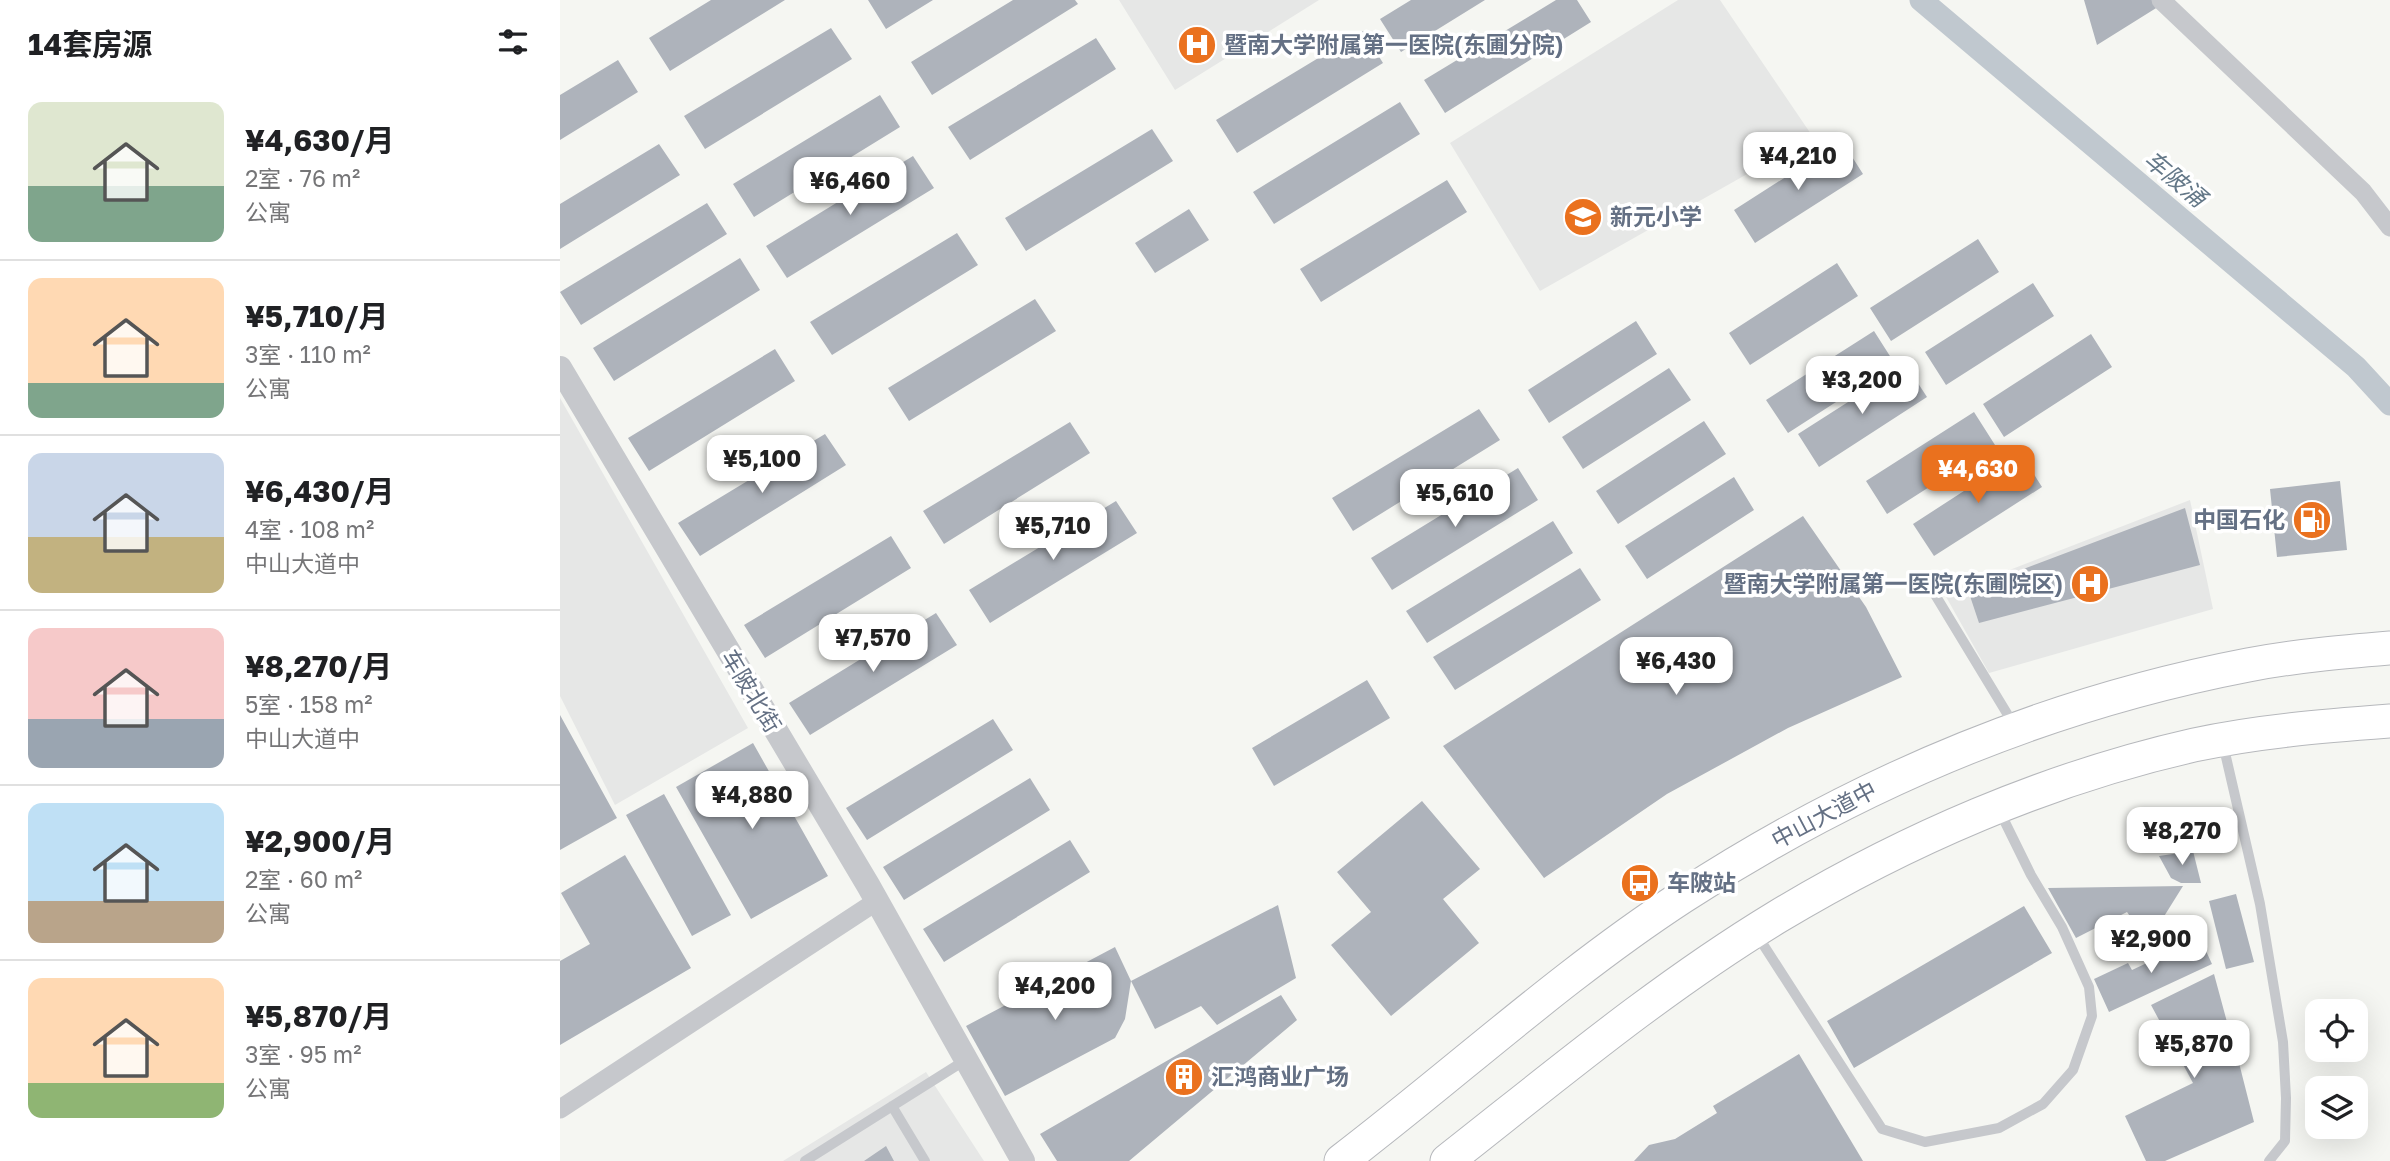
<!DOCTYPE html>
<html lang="zh">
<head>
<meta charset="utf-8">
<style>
	body { margin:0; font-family:"Golos Text","Noto Sans SC",sans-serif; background:#f2f2f2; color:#202124; height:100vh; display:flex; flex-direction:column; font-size:26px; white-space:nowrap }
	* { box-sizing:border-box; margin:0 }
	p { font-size:23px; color:#757577 }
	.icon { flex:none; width:38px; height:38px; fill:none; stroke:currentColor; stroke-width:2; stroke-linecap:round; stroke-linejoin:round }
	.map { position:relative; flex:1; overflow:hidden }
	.panel { display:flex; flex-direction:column; background:#fff; width:560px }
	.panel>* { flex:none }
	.controls { position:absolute; left:1745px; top:999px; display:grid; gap:14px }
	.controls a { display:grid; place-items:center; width:63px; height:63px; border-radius:14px; background:#fff; box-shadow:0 7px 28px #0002; font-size:35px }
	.price { position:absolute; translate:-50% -60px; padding:0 16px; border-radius:14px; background:#fff; color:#222; font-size:23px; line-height:46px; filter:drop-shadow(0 2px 4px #0008) }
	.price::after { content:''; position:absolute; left:50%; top:42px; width:21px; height:16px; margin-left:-10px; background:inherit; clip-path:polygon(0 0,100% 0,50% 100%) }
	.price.active { background:#ea711e; color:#fff }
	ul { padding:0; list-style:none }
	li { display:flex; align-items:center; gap:21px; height:175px; padding:0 28px }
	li+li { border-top:2px solid #e0e0e0 }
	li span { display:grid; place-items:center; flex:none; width:196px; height:140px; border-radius:14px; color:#555 }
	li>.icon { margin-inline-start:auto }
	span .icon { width:84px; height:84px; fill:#fffc; stroke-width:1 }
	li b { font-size:30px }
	h2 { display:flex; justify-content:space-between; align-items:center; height:84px; padding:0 28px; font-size:30px }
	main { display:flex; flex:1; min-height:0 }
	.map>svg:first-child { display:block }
	.built { fill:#e6e7e6 }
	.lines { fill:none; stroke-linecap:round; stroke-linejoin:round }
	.canal { stroke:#c0c8cf; stroke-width:23 }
	.building { fill:#aeb3bb }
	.trunk-casing { stroke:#b6b8bc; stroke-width:35 }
	.service { stroke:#c6c8cc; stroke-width:10 }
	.minor { stroke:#c6c8cc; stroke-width:19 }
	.tertiary { stroke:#c6c8cc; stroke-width:24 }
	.trunk { stroke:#fff; stroke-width:33 }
	.labels { text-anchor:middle; stroke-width:7; stroke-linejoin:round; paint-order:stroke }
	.poi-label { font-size:23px; font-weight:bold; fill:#647084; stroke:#fff; text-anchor:start }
	.street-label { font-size:23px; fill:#647084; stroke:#fff }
	.water-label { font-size:24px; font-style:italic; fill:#647888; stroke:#fff }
</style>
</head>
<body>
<main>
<section class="panel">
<h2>14套房源<svg class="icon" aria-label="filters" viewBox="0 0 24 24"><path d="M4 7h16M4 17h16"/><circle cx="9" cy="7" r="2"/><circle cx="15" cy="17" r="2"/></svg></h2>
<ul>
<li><span style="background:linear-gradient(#dfe7d0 60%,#7fa58c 0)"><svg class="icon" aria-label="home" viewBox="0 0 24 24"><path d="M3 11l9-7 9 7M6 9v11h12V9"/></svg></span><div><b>¥4,630/月</b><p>2室 · 76 m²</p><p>公寓</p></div></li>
<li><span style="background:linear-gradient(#ffd9b3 75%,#7fa58c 0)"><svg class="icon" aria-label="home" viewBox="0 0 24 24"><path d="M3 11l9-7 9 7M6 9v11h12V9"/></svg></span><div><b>¥5,710/月</b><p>3室 · 110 m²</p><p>公寓</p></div></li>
<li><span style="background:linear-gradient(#c9d6e8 60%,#c2b280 0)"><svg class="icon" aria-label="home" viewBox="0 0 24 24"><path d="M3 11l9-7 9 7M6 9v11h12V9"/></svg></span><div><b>¥6,430/月</b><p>4室 · 108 m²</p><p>中山大道中</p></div></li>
<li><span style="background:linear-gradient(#f6c9c9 65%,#9aa5b1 0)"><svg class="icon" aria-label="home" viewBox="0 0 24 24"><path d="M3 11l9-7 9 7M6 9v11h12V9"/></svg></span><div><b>¥8,270/月</b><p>5室 · 158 m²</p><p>中山大道中</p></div></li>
<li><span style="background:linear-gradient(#bfe0f5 70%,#b9a48a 0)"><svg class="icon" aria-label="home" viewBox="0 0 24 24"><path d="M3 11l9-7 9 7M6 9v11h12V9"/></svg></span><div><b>¥2,900/月</b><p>2室 · 60 m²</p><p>公寓</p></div></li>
<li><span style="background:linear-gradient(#ffd9b3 75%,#8fb573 0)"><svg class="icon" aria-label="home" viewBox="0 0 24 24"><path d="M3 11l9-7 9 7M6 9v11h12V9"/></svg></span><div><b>¥5,870/月</b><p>3室 · 95 m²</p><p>公寓</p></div></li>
</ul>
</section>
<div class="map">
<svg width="1830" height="1161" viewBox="0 0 1830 1161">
	<rect width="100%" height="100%" fill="#f5f6f2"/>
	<path class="built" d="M559 0H759L615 90Z
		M1118 0H1160L1253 137 980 291 890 143Z
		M0 398 188 728 55 805 0 696Z
		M1630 500 1653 609 1429 673 1385 595Z
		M366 1072 424 1161H223Z"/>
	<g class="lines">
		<path class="canal" d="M1361 0 1796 367 1830 404"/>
	</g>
	<path class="building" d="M151 0H225L110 71 89 38Z
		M308 0H373L326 29Z
		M453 0H515L518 4 372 95 351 62Z
		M851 0H925L841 52 820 19Z
		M996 0H1017L1031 22 885 113 864 80Z
		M1524 0H1609L1537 45Z
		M271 28 292 59 145 149 124 116Z
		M803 31 823 63 677 153 656 120Z
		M536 38 556 69 410 160 388 127Z
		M58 60 78 92 0 140V95Z
		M320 95 340 127 194 217 173 184Z
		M840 102 860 134 714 224 693 192Z
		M592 129 613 161 466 251 445 218Z
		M1282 141 1303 174 1195 243 1174 210Z
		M99 144 120 175 0 249V204Z
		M353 156 374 188 227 278 206 246Z
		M887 180 907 212 761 302 740 269Z
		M147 203 167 234 21 325 0 292Z
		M629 209 649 240 595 273 575 243Z
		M397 233 418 265 272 355 250 322Z
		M1418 239 1439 272 1331 341 1310 308Z
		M180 258 200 290 54 381 33 348Z
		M1277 263 1298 296 1190 365 1169 333Z
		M1473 283 1494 316 1386 385 1365 352Z
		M475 299 496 331 349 421 328 388Z
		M1076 321 1097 354 989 423 968 390Z
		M1314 331 1335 364 1228 433 1206 400Z
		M1531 334 1552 367 1444 437 1423 404Z
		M215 349 235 381 89 471 68 438Z
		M1346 365 1367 397 1259 467 1238 434Z
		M1109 368 1131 400 1023 469 1002 437Z
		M919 409 940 440 793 531 772 498Z
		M1414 412 1435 445 1327 514 1306 481Z
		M1144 421 1166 454 1058 524 1036 491Z
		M510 422 530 453 384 544 363 511Z
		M265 434 286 465 140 556 118 523Z
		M1461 454 1482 487 1374 556 1353 524Z
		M958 468 978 500 832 590 811 558Z
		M1174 477 1194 510 1087 579 1065 546Z
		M1780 481 1787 550 1717 557 1710 489Z
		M556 501 577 533 430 623 409 590Z
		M1625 508 1640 565 1419 623 1408 590Z
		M1243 516 1306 607 1342 677 1228 728 1107 794 984 878 883 746Z
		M993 521 1013 553 867 643 846 611Z
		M331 536 351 568 205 658 184 625Z
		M1020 568 1041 600 895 690 873 657Z
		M376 613 397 645 250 735 229 703Z
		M807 680 830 718 714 786 692 748Z
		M0 715 57 818 0 850Z
		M433 719 453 750 307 840 286 808Z
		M193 743 268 876 191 919 116 787Z
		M470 778 490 810 344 900 323 867Z
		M104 794 171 915 132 936 66 815Z
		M862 801 920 869 883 899 919 943 831 1016 771 945 811 912 777 872Z
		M510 840 530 872 384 962 363 929Z
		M1633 851 1641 883H1621L1611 878 1599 856Z
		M65 855 131 968 0 1045V961L30 944 1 893Z
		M1623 886 1588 942 1567 912 1516 938 1488 888Z
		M1676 894 1694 962 1666 969 1649 901Z
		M718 905 736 978 657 1025 641 1006 595 1029 571 981Z
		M1464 906 1492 953 1294 1068 1267 1021Z
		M1640 938 1652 964 1549 1012 1534 979 1568 963 1572 970Z
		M555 947 571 981 565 1019 555 1038 445 1096 406 1026Z
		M1654 974 1667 1022 1652 1027 1669 1062 1678 1059 1694 1122 1605 1161H1586L1565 1116 1633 1083 1591 1005Z
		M721 995 737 1020 569 1161H497L480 1134Z
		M1239 1054 1303 1161H1074L1089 1145 1115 1139 1157 1113 1153 1106Z
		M326 1146 334 1161H304Z"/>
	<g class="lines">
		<g class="trunk-casing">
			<path id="trunk" d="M781 1161C895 1074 1001 976 1122 897 1294 785 1485 704 1688 665 1735 656 1782 652 1830 648
				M887 1161C994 1077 1100 988 1217 917 1345 840 1488 778 1634 745 1699 731 1764 726 1830 721"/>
		</g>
		<path class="service" d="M1374 593 1454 725
			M1663 744 1700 904 1723 1042 1726 1098 1725 1141 1709 1161
			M1197 935 1322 1129 1365 1142 1439 1128 1483 1104 1513 1070 1532 1016 1529 987 1502 927 1471 875 1440 812
			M332 1106 365 1161
			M245 1161 404 1061"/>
		<path class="minor" d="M1601 0 1803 192 1830 227
			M0 1109 317 901"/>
		<path class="tertiary" d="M0 368 308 885 463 1161"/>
		<use href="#trunk" class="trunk"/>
	</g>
	<defs>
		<g id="hospital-disc" transform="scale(2.0125)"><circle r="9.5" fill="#ea711e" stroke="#fff"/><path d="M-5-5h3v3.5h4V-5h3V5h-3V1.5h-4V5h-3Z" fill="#fff"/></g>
		<g id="school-disc" transform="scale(2.0125)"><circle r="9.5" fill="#ea711e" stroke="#fff"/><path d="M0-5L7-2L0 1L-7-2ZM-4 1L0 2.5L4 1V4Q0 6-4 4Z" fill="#fff"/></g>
		<g id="fuel-disc" transform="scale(2.0125)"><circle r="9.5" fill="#ea711e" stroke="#fff"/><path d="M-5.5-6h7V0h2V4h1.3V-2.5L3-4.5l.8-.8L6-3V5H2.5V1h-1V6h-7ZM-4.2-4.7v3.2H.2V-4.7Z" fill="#fff"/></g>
		<g id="bus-disc" transform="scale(2.0125)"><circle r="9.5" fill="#ea711e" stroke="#fff"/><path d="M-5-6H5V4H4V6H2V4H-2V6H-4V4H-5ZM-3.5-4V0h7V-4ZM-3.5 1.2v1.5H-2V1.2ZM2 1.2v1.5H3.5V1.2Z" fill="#fff"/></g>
		<g id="building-disc" transform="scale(2.0125)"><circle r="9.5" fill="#ea711e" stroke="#fff"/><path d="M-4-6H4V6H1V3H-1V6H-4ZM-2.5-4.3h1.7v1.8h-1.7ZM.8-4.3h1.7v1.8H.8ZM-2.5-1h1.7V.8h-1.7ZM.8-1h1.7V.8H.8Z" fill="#fff"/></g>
	</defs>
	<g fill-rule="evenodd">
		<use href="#hospital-disc" x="637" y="45"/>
		<use href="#school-disc" x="1023" y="217"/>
		<use href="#fuel-disc" x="1752" y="520"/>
		<use href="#hospital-disc" x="1530" y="584"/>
		<use href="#bus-disc" x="1080" y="883"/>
		<use href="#building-disc" x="624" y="1077"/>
	</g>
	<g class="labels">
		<g class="poi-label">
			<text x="664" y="53">暨南大学附属第一医院(东圃分院)</text>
			<text x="1050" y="225">新元小学</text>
			<text x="1725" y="528" text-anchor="end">中国石化</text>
			<text x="1503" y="592" text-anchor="end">暨南大学附属第一医院(东圃院区)</text>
			<text x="1107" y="891">车陂站</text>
			<text x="651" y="1085">汇鸿商业广场</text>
		</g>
		<g class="street-label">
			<text transform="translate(191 691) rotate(59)" y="8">车陂北街</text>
			<text transform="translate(1264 815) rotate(-28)" y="8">中山大道中</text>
		</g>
		<g class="water-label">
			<text transform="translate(1615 179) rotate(40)" y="8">车陂涌</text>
		</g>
	</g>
</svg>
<div class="controls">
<a><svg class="icon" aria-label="locate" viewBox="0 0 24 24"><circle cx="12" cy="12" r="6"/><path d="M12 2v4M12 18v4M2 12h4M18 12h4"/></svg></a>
<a><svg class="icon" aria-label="layers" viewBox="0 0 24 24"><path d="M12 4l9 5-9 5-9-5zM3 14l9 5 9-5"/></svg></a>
</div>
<b class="price" style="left:1238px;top:192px">¥4,210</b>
<b class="price" style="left:290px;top:217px">¥6,460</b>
<b class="price" style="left:1302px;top:416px">¥3,200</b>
<b class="price" style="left:202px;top:495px">¥5,100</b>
<b class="price active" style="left:1418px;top:505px">¥4,630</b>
<b class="price" style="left:895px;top:529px">¥5,610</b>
<b class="price" style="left:493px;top:562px">¥5,710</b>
<b class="price" style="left:313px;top:674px">¥7,570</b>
<b class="price" style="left:1116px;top:697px">¥6,430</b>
<b class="price" style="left:192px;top:831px">¥4,880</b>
<b class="price" style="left:1622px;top:867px">¥8,270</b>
<b class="price" style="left:1591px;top:975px">¥2,900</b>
<b class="price" style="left:495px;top:1022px">¥4,200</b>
<b class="price" style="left:1634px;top:1080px">¥5,870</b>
</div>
</main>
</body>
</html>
